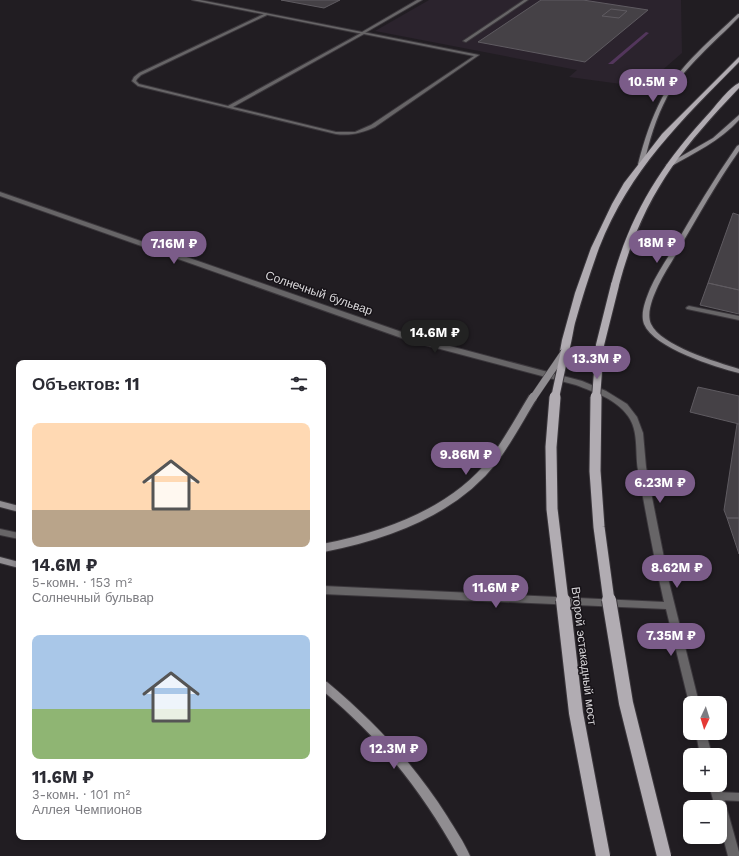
<!DOCTYPE html>
<html lang="ru">
<head>
<meta charset="utf-8">
<style>
	body { margin:0; font-family:"Work Sans",sans-serif; background:#f2f2f3; color:#2b2b33; height:100vh; display:flex; flex-direction:column; font-size:15px; white-space:nowrap }
	* { box-sizing:border-box; margin:0 }
	p { font-size:13px; color:#7c7c81 }
	.icon { flex:none; width:22px; height:22px; fill:none; stroke:currentColor; stroke-width:2; stroke-linecap:round; stroke-linejoin:round }
	.map { position:relative; flex:1; overflow:hidden }
	.panel { position:absolute; left:16px; top:360px; width:310px; height:480px; display:flex; flex-direction:column; background:#fff; border-radius:8px; box-shadow:0 2px 6px #0003 }
	.panel>* { flex:none }
	.needle { width:26px; rotate:184deg }
	.controls { position:absolute; left:683px; top:696px; display:grid; gap:8px }
	.controls a { display:grid; place-items:center; width:44px; height:44px; border-radius:8px; background:#fff; box-shadow:0 2px 6px #0003; font-size:20px }
	.price { position:absolute; translate:-50% -34px; padding:0 9px; border-radius:14px; background:#7b5c89; color:#fff; font-size:13px; line-height:26px; filter:drop-shadow(0 1px 2px #0008) }
	.price::after { content:''; position:absolute; left:50%; top:24px; width:12px; height:9px; margin-left:-6px; background:inherit; clip-path:polygon(0 0,100% 0,50% 100%) }
	.price.current { background:#222; color:#fff }
	ul { padding:0; list-style:none }
	li { display:grid; align-content:center; gap:8px; height:212px; padding:0 16px }
	li span { display:grid; place-items:center; height:124px; border-radius:8px; color:#555 }
	li>.icon { margin-inline-start:auto }
	span .icon { width:72px; height:72px; fill:#fffc; stroke-width:1 }
	li b { font-size:17px }
	h2 { display:flex; justify-content:space-between; align-items:center; height:48px; padding:0 16px; font-size:17px }
	.map>svg:first-child { display:block }
	.built { fill:#2b232d }
	.green { fill:#53365c }
	.building { fill:#454146; stroke:#5f5b61 }
	.lines { fill:none; stroke-linecap:round; stroke-linejoin:round }
	.lane-casing { stroke:#3b373c; stroke-width:2 }
	.street-casing { stroke:#3b373c; stroke-width:2 }
	.secondary-casing { stroke:#3b373c; stroke-width:2 }
	.primary-casing { stroke:#3b373c; stroke-width:2 }
	.lane { fill:#676567; fill-rule:evenodd }
	.street { fill:#676567; fill-rule:evenodd }
	.secondary { fill:#908d91; fill-rule:evenodd }
	.primary { fill:#b1acb2; fill-rule:evenodd }
	.secondary-bridge-far1-casing { stroke:#3b373c; stroke-width:8; stroke-linecap:butt }
	.secondary-bridge-casing { stroke:#3b373c; stroke-width:10; stroke-linecap:butt }
	.primary-bridge-far2-casing { stroke:#3b373c; stroke-width:10; stroke-linecap:butt }
	.primary-bridge-far1-casing { stroke:#3b373c; stroke-width:13; stroke-linecap:butt }
	.primary-bridge-casing { stroke:#3b373c; stroke-width:16; stroke-linecap:butt }
	.secondary-bridge-far1 { stroke:#908d91; stroke-width:7 }
	.secondary-bridge { stroke:#908d91; stroke-width:8 }
	.primary-bridge-far2 { stroke:#b1acb2; stroke-width:8 }
	.primary-bridge-far1 { stroke:#b1acb2; stroke-width:11 }
	.primary-bridge { stroke:#b1acb2; stroke-width:14 }
	.labels { text-anchor:middle; stroke-width:3; stroke-linejoin:round; paint-order:stroke }
	.street-label { font-size:12px; fill:#d8d6d9; stroke:#171318 }
</style>
</head>
<body>
<div class="map">
<svg width="739" height="856" viewBox="0 0 739 856">
	<rect width="100%" height="100%" fill="#211d22"/>
	<path class="built" d="M429 0H681L682 53 643 87 569 77 577 70 375 31Z"/>
	<path class="green" d="M646 32 649 33 613 64H608Z"/>
	<path class="building" d="M281 0H340L324 8Z
		M541 0H583L648 10 585 62 478 42Z
		M611 9 627 11 619 18 602 16Z
		M733 213 739 215V290L708 283Z
		M708 283 739 290V314L700 305Z
		M698 387 739 396V424L690 412Z
		M737 424H739V518H727L724 510Z
		M727 518H739V554Z"/>
	<g class="lines">
		<g class="lane-casing">
			<path id="lane" d="M524 0H528L466 42 463 41Z
				M266 13 267 15 141 75 137 79 136 81 139 84 228 106 363 32 479 55 375 127C362 133 350 136 336 134L138 86 132 81 134 77 139 73ZM364 34 474 56 371 125 355 132H336L233 107Z
				M689 306 739 316V320L687 309 686 308 687 307Z
				M718 792 739 793V801L718 800 714 799 713 796 714 793Z"/>
		</g>
		<g class="street-casing">
			<path id="street" d="M192 0H200L362 32 417 0H422L363 34Z
				M0 192 416 337 582 381 606 391 627 404 637 417 643 433 646 467 668 578 699 703H690V706L689 703 666 609 323 594V586L664 602C654 558 646 514 638 470 635 452 639 431 628 416 616 399 594 392 576 385L410 341 0 196Z
				M0 529 19 533V539L0 535Z
				M696 733H706L712 755H700Z
				M720 784 739 852V856H728L720 826V807H715L709 785H720Z"/>
		</g>
		<g class="secondary-casing">
			<path id="secondary" d="M738 14H739V17C714 43 685 66 667 97 656 118 649 141 644 164L639 165 638 164C644 141 651 119 662 98 680 65 711 40 738 14Z
				M739 115V120C720 141 694 153 670 167H666V165L713 138Z
				M739 145V151C717 182 698 216 679 249 672 262 664 273 658 286 653 297 646 313 651 324 661 346 717 362 739 369V373C715 367 654 348 644 324 640 313 646 299 650 289 656 275 665 262 673 249 693 214 714 179 737 146Z
				M0 501 19 506V512L0 507Z
				M0 557 19 562V568L0 563Z
				M323 681 327 682C374 721 414 764 447 816 455 829 464 842 470 856H458C421 790 381 739 323 691Z"/>
		</g>
		<g class="primary-casing">
			<path id="primary" d="M739 57V62C681 121 630 169 599 248 590 273 582 298 575 323 573 331 571 347 568 353H562L560 351 562 340 575 293 591 248 612 204 624 183 662 134Z
				M739 83V88C678 152 642 198 619 285L615 287H612L611 285C630 213 661 165 711 111 718 103 730 87 739 83Z"/>
		</g>
		<use href="#lane" class="lane"/>
		<use href="#street" class="street"/>
		<use href="#secondary" class="secondary"/>
		<use href="#primary" class="primary"/>
		<g class="secondary-bridge-far1-casing">
			<path id="secondary-bridge-far1" d="M533 398 565 351"/>
		</g>
		<g class="secondary-bridge-casing">
			<path id="secondary-bridge" d="M323 548C385 536 452 513 493 461 508 441 520 418 533 397"/>
		</g>
		<g class="primary-bridge-far2-casing">
			<path id="primary-bridge-far2" d="M555 398 565 351
				M596 398 600 345 615 285"/>
		</g>
		<g class="primary-bridge-far1-casing">
			<path id="primary-bridge-far1" d="M555 397 551 447 552 509 563 601
				M596 397 595 471 599 527 609 601"/>
		</g>
		<g class="primary-bridge-casing">
			<path id="primary-bridge" d="M563 600 576 713 603 856
				M609 600 626 703 664 856"/>
		</g>
		<use href="#secondary-bridge-far1" class="secondary-bridge-far1"/>
		<use href="#secondary-bridge" class="secondary-bridge"/>
		<use href="#primary-bridge-far2" class="primary-bridge-far2"/>
		<use href="#primary-bridge-far1" class="primary-bridge-far1"/>
		<use href="#primary-bridge" class="primary-bridge"/>
	</g>
	<g class="labels">
		<g class="street-label">
			<text transform="translate(319 293) rotate(19)" y="4">Солнечный бульвар</text>
			<text transform="translate(584 656) rotate(83)" y="4">Второй эстакадный мост</text>
		</g>
	</g>
</svg>
<div class="controls">
<a><svg class="needle" viewBox="-14 -14 28 28"><path d="M0-13l5 13h-10z" fill="#e53935"/><path d="M0 13l5-13h-10z" fill="#7c7c81"/></svg></a>
<a>+</a>
<a>−</a>
</div>
<b class="price" style="left:653px;top:103px">10.5M ₽</b>
<b class="price" style="left:657px;top:264px">18M ₽</b>
<b class="price" style="left:174px;top:265px">7.16M ₽</b>
<b class="price current" style="left:435px;top:354px">14.6M ₽</b>
<b class="price" style="left:597px;top:380px">13.3M ₽</b>
<b class="price" style="left:466px;top:476px">9.86M ₽</b>
<b class="price" style="left:660px;top:504px">6.23M ₽</b>
<b class="price" style="left:677px;top:589px">8.62M ₽</b>
<b class="price" style="left:496px;top:609px">11.6M ₽</b>
<b class="price" style="left:671px;top:657px">7.35M ₽</b>
<b class="price" style="left:394px;top:770px">12.3M ₽</b>
<section class="panel">
<h2>Объектов: 11<svg class="icon" aria-label="filters" viewBox="0 0 24 24"><path d="M4 7h16M4 17h16"/><circle cx="9" cy="7" r="2"/><circle cx="15" cy="17" r="2"/></svg></h2>
<ul>
<li><span style="background:linear-gradient(#ffd9b3 70%,#b9a48a 0)"><svg class="icon" aria-label="home" viewBox="0 0 24 24"><path d="M3 11l9-7 9 7M6 9v11h12V9"/></svg></span><div><b>14.6M ₽</b><p>5-комн. · 153 m²</p><p>Солнечный бульвар</p></div></li>
<li><span style="background:linear-gradient(#a9c7e8 60%,#8fb573 0)"><svg class="icon" aria-label="home" viewBox="0 0 24 24"><path d="M3 11l9-7 9 7M6 9v11h12V9"/></svg></span><div><b>11.6M ₽</b><p>3-комн. · 101 m²</p><p>Аллея Чемпионов</p></div></li>
</ul>
</section>
</div>
</body>
</html>
